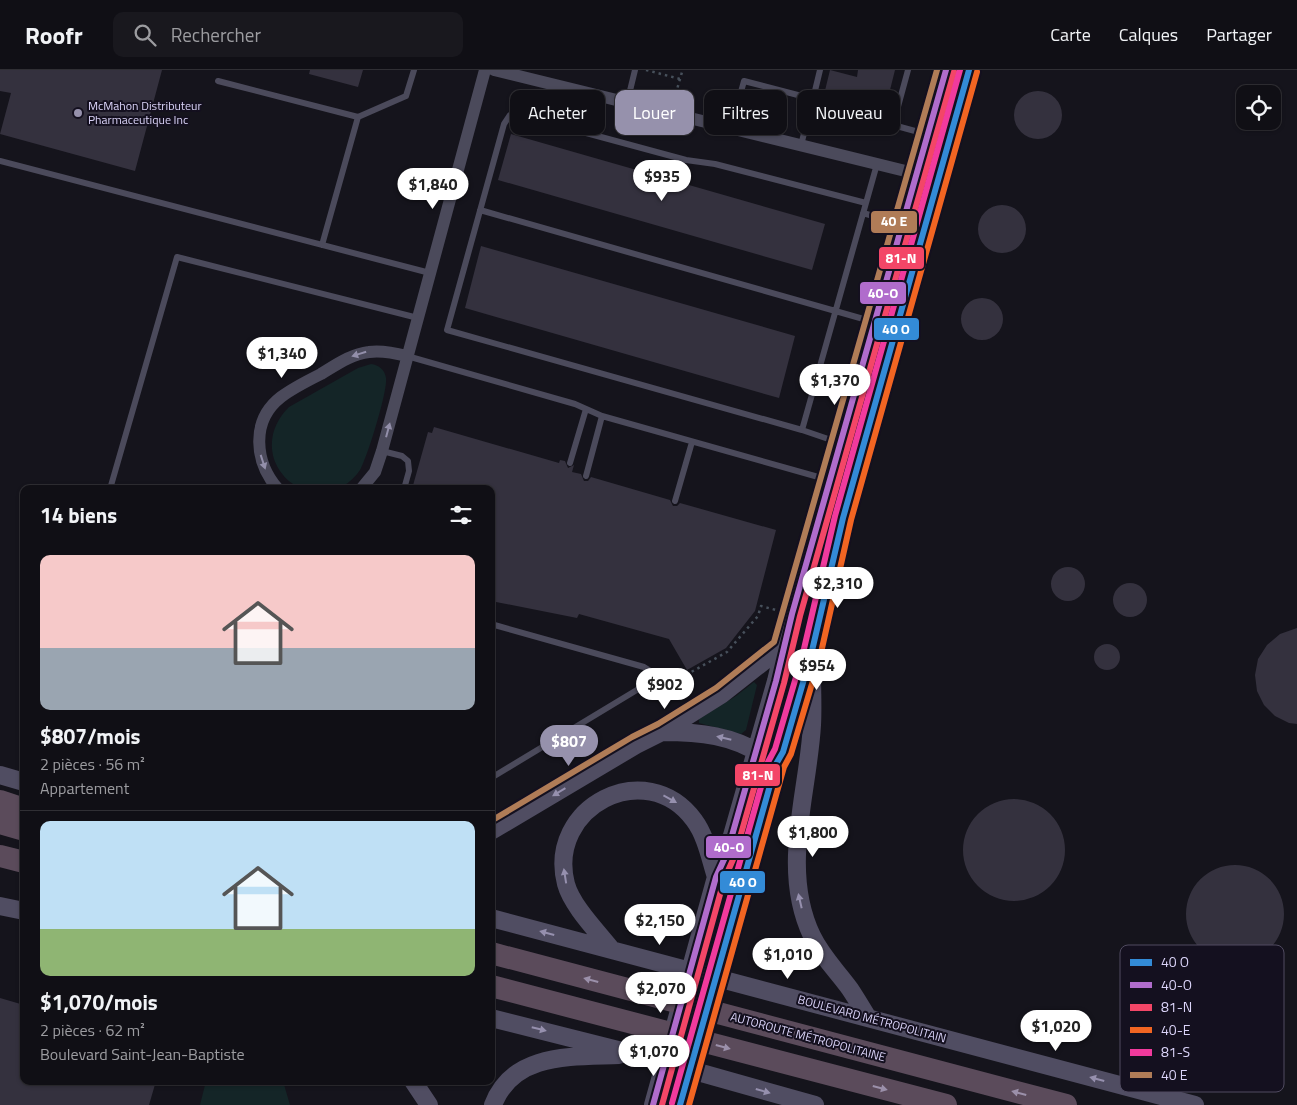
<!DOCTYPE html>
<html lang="fr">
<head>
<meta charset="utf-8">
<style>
	body { margin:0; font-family:"Titillium Web",sans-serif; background:#19181e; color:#f1f3f6; height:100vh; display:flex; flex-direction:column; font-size:19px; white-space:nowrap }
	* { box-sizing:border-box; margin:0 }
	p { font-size:16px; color:#9c9ca0 }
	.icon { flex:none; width:28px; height:28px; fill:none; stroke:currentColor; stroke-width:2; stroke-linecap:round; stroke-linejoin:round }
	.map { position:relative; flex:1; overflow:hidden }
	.details { position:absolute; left:20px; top:415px; width:475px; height:600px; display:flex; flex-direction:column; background:#100f15; border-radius:10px; box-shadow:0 1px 4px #0004,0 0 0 1px #302f34 }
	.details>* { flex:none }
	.guide { position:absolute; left:510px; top:20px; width:475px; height:45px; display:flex; gap:10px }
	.fabs { position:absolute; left:1236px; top:15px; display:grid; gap:10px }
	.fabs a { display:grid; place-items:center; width:45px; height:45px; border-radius:10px; background:#100f15; box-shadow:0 1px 4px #0004,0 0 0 1px #302f34; font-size:25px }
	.price { position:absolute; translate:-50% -42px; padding:0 11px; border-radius:18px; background:#fff; color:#222; font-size:16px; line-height:32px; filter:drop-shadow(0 1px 2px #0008) }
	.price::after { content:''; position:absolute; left:50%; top:30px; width:15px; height:11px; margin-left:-8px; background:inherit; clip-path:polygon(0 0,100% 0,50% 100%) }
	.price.active { background:#9691ac; color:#fff }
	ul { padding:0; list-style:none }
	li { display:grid; align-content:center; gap:10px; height:265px; padding:0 20px }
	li+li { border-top:1px solid #302f34 }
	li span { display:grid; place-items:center; height:155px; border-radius:10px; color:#555 }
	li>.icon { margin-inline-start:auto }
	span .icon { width:90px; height:90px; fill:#fffc; stroke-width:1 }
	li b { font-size:21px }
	h2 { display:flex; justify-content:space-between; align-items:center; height:60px; padding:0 20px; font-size:21px }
	.pill { padding:0 18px; border-radius:10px; background:#100f15; box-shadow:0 1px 4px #0004,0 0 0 1px #302f34; font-size:18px; line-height:45px }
	.pill.active { background:#9691ac; color:#fff }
	header { display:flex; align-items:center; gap:30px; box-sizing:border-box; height:70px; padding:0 25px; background:#100f15; border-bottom:1px solid #302f34 }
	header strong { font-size:24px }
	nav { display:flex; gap:28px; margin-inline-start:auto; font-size:18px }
	.search { width:350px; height:45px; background:#19181e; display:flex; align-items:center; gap:12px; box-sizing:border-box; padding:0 18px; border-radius:10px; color:#9c9ca0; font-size:19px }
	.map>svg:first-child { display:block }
	.green { fill:#142527 }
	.building { fill:#34313e }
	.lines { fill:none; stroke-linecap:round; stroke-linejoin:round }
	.path { stroke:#47505b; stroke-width:2.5; stroke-dasharray:2.5 4; stroke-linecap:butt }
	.service { stroke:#4b4a5b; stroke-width:6 }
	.minor { stroke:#4b4a5b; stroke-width:12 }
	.secondary { stroke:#504d62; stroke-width:18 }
	.motorway { stroke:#5b4b5b; stroke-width:22 }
	.bus-1-casing { stroke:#14101f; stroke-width:10 }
	.bus-2-casing { stroke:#14101f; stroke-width:10 }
	.bus-3-casing { stroke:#14101f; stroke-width:10 }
	.bus-4-casing { stroke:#14101f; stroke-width:10 }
	.bus-5-casing { stroke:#14101f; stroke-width:10 }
	.bus-6-casing { stroke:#14101f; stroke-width:10 }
	.bus-1 { stroke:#338bd7; stroke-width:6 }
	.bus-2 { stroke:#b06ccc; stroke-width:6 }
	.bus-3 { stroke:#f34667; stroke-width:6 }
	.bus-4 { stroke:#f26522; stroke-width:6 }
	.bus-5 { stroke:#f13a9d; stroke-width:6 }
	.bus-6 { stroke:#b07c57; stroke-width:6 }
	.oneway { fill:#938faa }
	.oneway2 { fill:#9690ae }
	.oneway3 { fill:#9b90aa }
	.poi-dot { fill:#9691ac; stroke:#14101f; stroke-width:2 }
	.labels { text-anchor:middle; stroke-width:4; stroke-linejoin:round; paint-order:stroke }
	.poi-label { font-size:12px; fill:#dbd4f9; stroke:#14101f; text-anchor:start }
	.street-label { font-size:12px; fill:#dbd4f9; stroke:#14101f }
	.key { fill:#14101f; stroke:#504b60; stroke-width:1 }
	.key-label { font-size:14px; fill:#dbd4f9 }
	.line-badge { stroke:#14101f; stroke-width:2 }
	.badge-label { font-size:14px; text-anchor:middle; font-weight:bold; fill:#fff }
</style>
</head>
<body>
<header>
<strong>Roofr</strong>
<div class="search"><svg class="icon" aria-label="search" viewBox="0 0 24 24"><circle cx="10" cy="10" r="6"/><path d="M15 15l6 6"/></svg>Rechercher</div>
<nav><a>Carte</a><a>Calques</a><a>Partager</a></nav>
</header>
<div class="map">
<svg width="1297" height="1035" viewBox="0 0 1297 1035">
	<rect width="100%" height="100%" fill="#15141c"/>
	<path class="green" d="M371 294C379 295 385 300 386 308 388 321 367 388 360 400 356 406 350 412 343 416 334 421 320 419 310 419 293 419 279 404 274 389 268 369 275 351 289 337L358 298Z
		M754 612 757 615 746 660 741 664 699 653V649L736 626Z
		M206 1011H283L290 1035H200Z"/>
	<path class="building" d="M0 0H162L135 101 0 64 11 23 0 21Z
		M310 0H363L358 17 309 4Z
		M830 0 857 7 858 0H895L882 52 821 37Z
		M1014 45a24 24 0 1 1 48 0a24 24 0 1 1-48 0Z
		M511 64 825 154 812 200 498 110Z
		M978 159a24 24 0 1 1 48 0a24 24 0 1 1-48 0Z
		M481 176 795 266 779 328 465 238Z
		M961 249a21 21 0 1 1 42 0a21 21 0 1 1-42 0Z
		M434 357 559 393 560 390 565 391 568 398 574 395 572 402 581 404 584 411H588L591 407 670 430 673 436H677L680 433 776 460 755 541 726 578 687 600 669 569 579 544 577 548 491 531V419H412L428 362 432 363Z
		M1051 514a17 17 0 1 1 34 0a17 17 0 1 1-34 0Z
		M1113 530a17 17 0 1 1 34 0a17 17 0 1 1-34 0Z
		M1297 558V654L1289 653 1275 646 1264 635 1257 621 1255 605 1258 589 1267 575 1280 564Z
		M1094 587a13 13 0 1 1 26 0a13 13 0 1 1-26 0Z
		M963 780a51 51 0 1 1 102 0a51 51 0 1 1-102 0Z
		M1186 844a49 49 0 1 1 98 0a49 49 0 1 1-98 0Z
		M0 928 24 935V1011H156L149 1035H0Z"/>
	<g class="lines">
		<path class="path" d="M646 0 680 9
			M674 30 682 2
			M665 609 681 601 684 606 727 582 758 546 761 536 776 540"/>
		<path class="service" d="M908 0 893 55 926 64
			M218 11 358 47 322 175
			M813 29 820 0
			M627 33 635 0
			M358 47 406 26 414 0
			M731 58 744 11 813 29 801 75
			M0 91 430 203
			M480 140 874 252
			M863 143 900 154
			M407 286 575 334 602 346 829 410
			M802 360 447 260 504 54 510 45 516 44 686 90 715 94 866 133
			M840 373 802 360 877 94
			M382 381 402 386 408 391 409 401 404 419
			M570 393 586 339
			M586 406 602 346
			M110 419 177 187 418 248
			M675 431 692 372
			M491 554 644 597 652 602 655 609 491 708"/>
		<path class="minor" d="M494 0 938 109
			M278 419C255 393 250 351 281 327 293 318 307 311 321 304 336 295 351 284 369 282 382 280 395 283 407 286
			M361 419 375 402 382 381 485 0"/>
		<path class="secondary" d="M812 602C812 620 813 638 812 655 808 725 780 799 812 866 822 887 837 901 850 919 856 928 862 938 868 948
			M662 662C699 662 734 665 765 687
			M0 705 24 712
			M491 761 636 675 662 662 721 625 782 577
			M0 836 24 841
			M491 848 1195 1035
			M612 880C597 861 572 836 566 814 546 737 646 685 694 750 706 766 710 788 716 807
			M491 948 634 984 815 1035
			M413 1011 429 1035
			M493 1035C513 982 572 987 619 985
			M653 1035 716 807 727 783 776 611 792 544 946 0
			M680 1035 776 694 783 682 811 585 843 448 969 0"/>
		<path class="motorway" d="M0 731 24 739
			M0 753 24 760
			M0 786 24 792
			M491 883 1066 1035
			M491 916 946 1035"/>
		<g class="bus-1-casing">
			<path id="bus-1" d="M680 1035 776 694 783 682 811 585 843 448 969 0"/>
		</g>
		<g class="bus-2-casing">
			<path id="bus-2" d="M653 1035 716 807 727 783 776 611 792 544 946 0"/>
		</g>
		<g class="bus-3-casing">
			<path id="bus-3" d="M662 1035 724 810 735 785 784 613 800 546 954 2"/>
		</g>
		<g class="bus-4-casing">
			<path id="bus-4" d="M689 1035 784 697 791 684 820 587 851 450 977 2"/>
		</g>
		<g class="bus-5-casing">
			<path id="bus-5" d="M672 1033 768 692 775 679 803 583 835 446 960 0"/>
		</g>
		<g class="bus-6-casing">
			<path id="bus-6" d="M491 751 632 667 658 654 716 618 774 572 937 0"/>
		</g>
		<use href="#bus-1" class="bus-1"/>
		<use href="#bus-2" class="bus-2"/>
		<use href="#bus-3" class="bus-3"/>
		<use href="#bus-4" class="bus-4"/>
		<use href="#bus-5" class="bus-5"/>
		<use href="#bus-6" class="bus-6"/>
	</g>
	<defs><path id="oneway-solid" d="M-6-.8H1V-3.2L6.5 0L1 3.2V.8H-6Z" transform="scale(1.25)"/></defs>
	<g class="oneway">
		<use href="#oneway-solid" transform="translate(359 284) rotate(163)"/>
		<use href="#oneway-solid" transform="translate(388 360) rotate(-75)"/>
		<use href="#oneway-solid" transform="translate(263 392) rotate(72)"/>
	</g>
	<g class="oneway2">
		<use href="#oneway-solid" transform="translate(724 668) rotate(-167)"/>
		<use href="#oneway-solid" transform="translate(559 722) rotate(149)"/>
		<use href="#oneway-solid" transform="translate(670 729) rotate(29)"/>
		<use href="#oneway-solid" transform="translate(565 806) rotate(-99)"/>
		<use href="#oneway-solid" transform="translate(800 831) rotate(-103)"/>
		<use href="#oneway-solid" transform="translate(547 863) rotate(-165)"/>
		<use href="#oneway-solid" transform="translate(539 959) rotate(14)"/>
		<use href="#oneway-solid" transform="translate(1097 1009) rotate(-165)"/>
		<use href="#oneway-solid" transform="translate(763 1021) rotate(16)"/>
	</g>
	<g class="oneway3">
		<use href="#oneway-solid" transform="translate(591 910) rotate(-165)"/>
		<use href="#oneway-solid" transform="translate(723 977) rotate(15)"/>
		<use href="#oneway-solid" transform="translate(880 1018) rotate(15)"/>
		<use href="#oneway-solid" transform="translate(1019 1023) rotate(-165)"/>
	</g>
	<circle class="poi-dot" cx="78" cy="43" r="5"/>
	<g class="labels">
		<g class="poi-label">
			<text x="88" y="40">McMahon Distributeur<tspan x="88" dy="14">Pharmaceutique Inc</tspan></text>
		</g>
		<g class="street-label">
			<text transform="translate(872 949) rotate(15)" y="4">BOULEVARD MÉTROPOLITAIN</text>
			<text transform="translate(808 967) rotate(15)" y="4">AUTOROUTE MÉTROPOLITAINE</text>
		</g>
	</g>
	<rect x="1120" y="875" width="164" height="147" rx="8" class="key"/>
	<rect x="1130" y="889" width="22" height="7" fill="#338bd7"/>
	<rect x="1130" y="912" width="22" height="6" fill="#b06ccc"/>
	<rect x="1130" y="934" width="22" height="7" fill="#f34667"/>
	<rect x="1130" y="957" width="22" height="6" fill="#f26522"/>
	<rect x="1130" y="979" width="22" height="7" fill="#f13a9d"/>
	<rect x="1130" y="1002" width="22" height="6" fill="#b07c57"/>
	<g class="key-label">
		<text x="1161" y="897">40 O</text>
		<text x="1161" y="920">40-O</text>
		<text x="1161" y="942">81-N</text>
		<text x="1161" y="965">40-E</text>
		<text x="1161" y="987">81-S</text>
		<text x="1161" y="1010">40 E</text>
	</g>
	<g class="line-badge">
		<rect x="870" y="140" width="48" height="24" rx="5" fill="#b07c57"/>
		<rect x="878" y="176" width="47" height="24" rx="5" fill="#f34667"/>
		<rect x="859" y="211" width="48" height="24" rx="5" fill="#b06ccc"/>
		<rect x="873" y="247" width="47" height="24" rx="5" fill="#338bd7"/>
		<rect x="734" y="693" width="47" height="24" rx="5" fill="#f34667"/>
		<rect x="705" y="765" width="47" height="24" rx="5" fill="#b06ccc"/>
		<rect x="719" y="800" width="47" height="24" rx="5" fill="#338bd7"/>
	</g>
	<g class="badge-label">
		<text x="894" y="156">40 E</text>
		<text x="901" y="193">81-N</text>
		<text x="883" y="228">40-O</text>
		<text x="896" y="264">40 O</text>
		<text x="758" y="710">81-N</text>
		<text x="729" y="782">40-O</text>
		<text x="743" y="817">40 O</text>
	</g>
</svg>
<div class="fabs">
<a><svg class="icon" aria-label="locate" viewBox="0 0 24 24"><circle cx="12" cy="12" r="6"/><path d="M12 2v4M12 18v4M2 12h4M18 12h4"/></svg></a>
</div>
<b class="price" style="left:662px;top:132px">$935</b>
<b class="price" style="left:433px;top:140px">$1,840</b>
<b class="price" style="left:282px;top:309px">$1,340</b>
<b class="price" style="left:835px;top:336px">$1,370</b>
<b class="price" style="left:838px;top:539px">$2,310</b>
<b class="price" style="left:817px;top:621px">$954</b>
<b class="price" style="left:665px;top:640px">$902</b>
<b class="price active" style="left:569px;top:697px">$807</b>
<b class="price" style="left:813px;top:788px">$1,800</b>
<b class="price" style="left:660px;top:876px">$2,150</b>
<b class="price" style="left:788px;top:910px">$1,010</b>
<b class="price" style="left:661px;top:944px">$2,070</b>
<b class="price" style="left:1056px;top:982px">$1,020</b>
<b class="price" style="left:654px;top:1007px">$1,070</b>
<div class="guide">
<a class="pill">Acheter</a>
<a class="pill active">Louer</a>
<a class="pill">Filtres</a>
<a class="pill">Nouveau</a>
</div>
<section class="details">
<h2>14 biens<svg class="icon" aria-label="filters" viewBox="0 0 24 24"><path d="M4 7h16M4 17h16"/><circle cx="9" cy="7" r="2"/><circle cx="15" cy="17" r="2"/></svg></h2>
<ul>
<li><span style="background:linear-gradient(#f6c9c9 60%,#9aa5b1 0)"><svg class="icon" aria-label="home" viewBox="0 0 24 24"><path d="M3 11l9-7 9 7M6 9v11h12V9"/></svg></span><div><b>$807/mois</b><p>2 pièces · 56 m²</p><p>Appartement</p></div></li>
<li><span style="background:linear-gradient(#bfe0f5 70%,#8fb573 0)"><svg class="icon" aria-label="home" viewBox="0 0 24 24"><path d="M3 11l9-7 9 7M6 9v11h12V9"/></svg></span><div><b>$1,070/mois</b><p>2 pièces · 62 m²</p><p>Boulevard Saint-Jean-Baptiste</p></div></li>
</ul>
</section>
</div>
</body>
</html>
